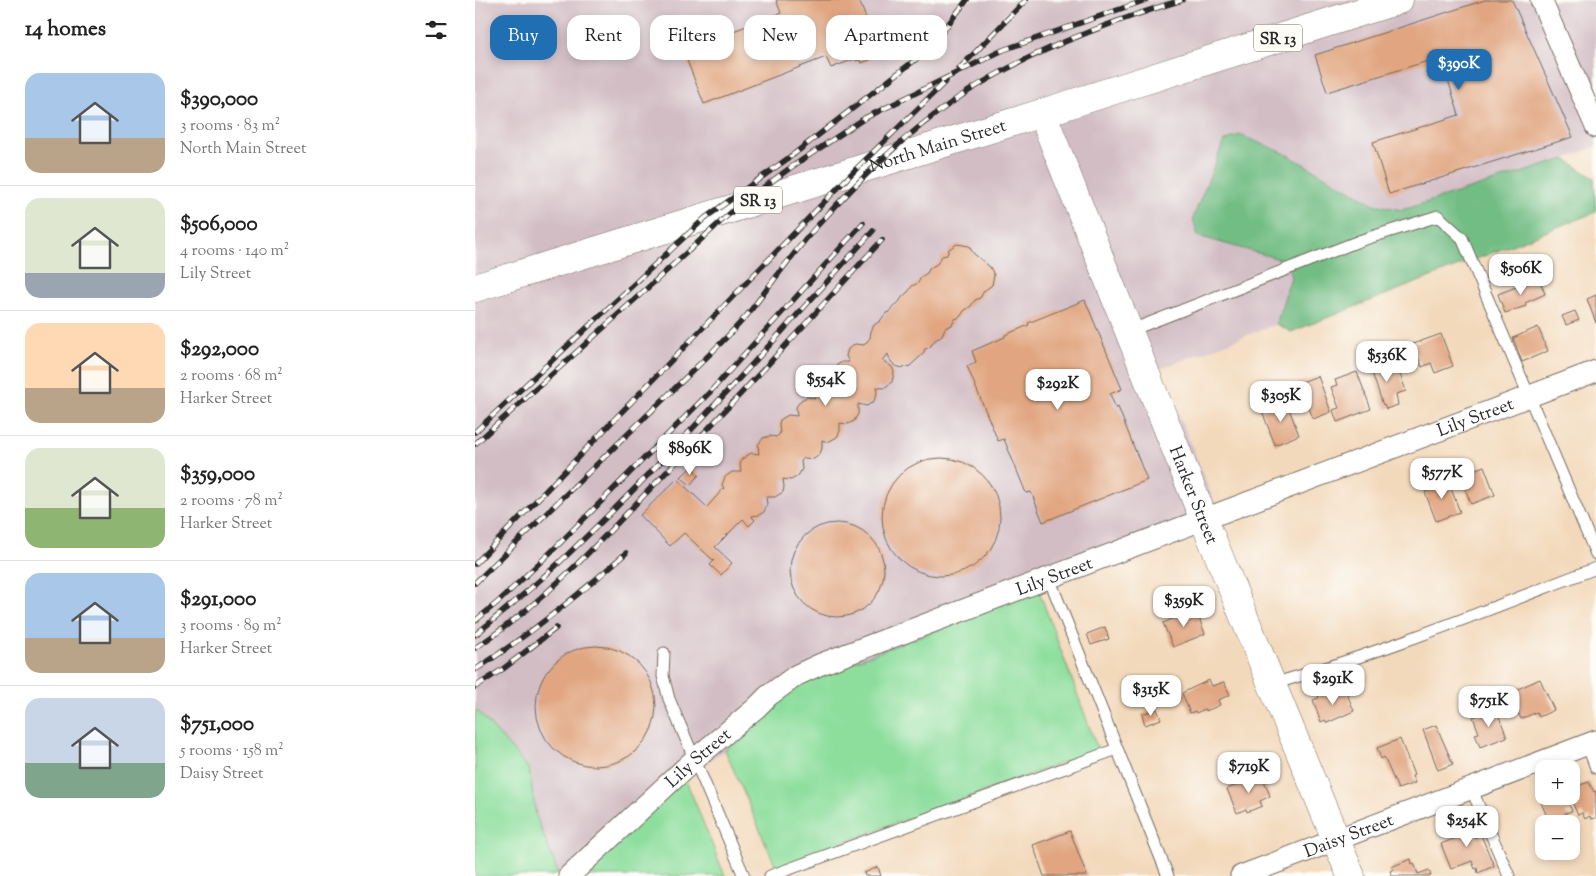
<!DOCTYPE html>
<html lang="en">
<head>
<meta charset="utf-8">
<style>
	body { margin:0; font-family:"Sorts Mill Goudy",serif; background:#f2f2f2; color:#222; height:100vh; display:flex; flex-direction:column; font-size:19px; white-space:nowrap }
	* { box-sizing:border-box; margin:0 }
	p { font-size:16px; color:#767676 }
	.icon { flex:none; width:28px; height:28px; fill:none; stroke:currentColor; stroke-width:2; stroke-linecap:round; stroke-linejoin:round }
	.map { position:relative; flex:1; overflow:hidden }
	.side { display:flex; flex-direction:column; background:#fff; width:475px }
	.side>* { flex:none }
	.top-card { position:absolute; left:15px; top:15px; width:475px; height:45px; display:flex; gap:10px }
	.buttons { position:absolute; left:1060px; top:760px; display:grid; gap:10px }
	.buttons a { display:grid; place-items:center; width:45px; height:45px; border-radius:10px; background:#fff; box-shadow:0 2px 8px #0003; font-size:25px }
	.price { position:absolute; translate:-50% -42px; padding:0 11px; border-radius:10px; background:#fff; color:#222; font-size:16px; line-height:32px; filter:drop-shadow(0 1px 2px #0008) }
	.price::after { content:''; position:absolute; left:50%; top:30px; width:15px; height:11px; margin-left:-8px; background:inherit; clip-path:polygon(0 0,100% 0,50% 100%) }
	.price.active { background:#1f6fb2; color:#fff }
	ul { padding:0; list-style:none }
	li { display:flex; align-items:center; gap:15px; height:125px; padding:0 25px }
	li+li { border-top:1px solid #e0e0e0 }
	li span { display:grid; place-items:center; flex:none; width:140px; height:100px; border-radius:15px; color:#555 }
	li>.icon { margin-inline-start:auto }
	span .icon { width:60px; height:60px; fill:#fffc; stroke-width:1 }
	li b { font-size:21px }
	h2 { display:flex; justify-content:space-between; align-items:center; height:60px; padding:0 25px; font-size:21px }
	.pill { padding:0 18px; border-radius:15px; background:#fff; box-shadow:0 2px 8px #0003; font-size:18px; line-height:45px }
	.pill.active { background:#1f6fb2; color:#fff }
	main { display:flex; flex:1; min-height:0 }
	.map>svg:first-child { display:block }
	.industrial { fill:#d2bdc5 }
	.green { fill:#8dde9d; stroke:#5c8464 }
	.forest { fill:#72bd84; stroke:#4e7458 }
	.building { fill:#e1a681 }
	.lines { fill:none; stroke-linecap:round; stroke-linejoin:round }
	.lane-casing { stroke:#71685d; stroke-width:13 }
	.street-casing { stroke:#71685d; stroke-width:23 }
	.secondary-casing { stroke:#71685d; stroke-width:29 }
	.highway-casing { stroke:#71685d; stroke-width:29 }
	.lane { stroke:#fff; stroke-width:11 }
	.street { stroke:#fff; stroke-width:21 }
	.secondary { stroke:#fff; stroke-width:28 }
	.highway { stroke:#fff; stroke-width:28 }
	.rail-casing { stroke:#2b2b2b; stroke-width:5.5 }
	.rail { stroke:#fdfcf7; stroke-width:4; stroke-dasharray:11; stroke-linecap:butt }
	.labels { text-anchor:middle; stroke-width:5; stroke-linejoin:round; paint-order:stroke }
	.shield { fill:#fdfcf7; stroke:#6a6a68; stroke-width:1 }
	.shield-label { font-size:16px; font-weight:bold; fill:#2b2b2b }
	.street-label { font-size:18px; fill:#2b2b2b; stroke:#fdfcf7 }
</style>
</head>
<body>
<main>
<section class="side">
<h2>14 homes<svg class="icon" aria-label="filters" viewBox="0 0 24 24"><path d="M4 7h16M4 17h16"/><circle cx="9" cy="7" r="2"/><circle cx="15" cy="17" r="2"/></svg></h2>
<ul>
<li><span style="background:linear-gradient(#a9c7e8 65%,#b9a48a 0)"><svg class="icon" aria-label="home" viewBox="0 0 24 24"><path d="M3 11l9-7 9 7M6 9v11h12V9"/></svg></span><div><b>$390,000</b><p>3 rooms · 83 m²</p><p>North Main Street</p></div></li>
<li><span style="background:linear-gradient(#dfe7d0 75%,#9aa5b1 0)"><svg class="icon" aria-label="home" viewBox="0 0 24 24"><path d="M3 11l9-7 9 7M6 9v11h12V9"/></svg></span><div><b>$506,000</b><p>4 rooms · 140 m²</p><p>Lily Street</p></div></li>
<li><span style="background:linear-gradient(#ffd9b3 65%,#b9a48a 0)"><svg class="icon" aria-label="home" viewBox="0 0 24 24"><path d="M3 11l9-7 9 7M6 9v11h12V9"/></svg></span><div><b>$292,000</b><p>2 rooms · 68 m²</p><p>Harker Street</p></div></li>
<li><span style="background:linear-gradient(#dfe7d0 60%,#8fb573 0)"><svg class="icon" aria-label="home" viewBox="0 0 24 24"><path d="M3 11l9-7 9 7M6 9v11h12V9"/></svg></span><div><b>$359,000</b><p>2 rooms · 78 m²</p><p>Harker Street</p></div></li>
<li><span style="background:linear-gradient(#a9c7e8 65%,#b9a48a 0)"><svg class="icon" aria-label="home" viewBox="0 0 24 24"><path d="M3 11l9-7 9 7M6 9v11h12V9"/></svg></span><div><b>$291,000</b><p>3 rooms · 89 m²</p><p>Harker Street</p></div></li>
<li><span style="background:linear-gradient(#c9d6e8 65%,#7fa58c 0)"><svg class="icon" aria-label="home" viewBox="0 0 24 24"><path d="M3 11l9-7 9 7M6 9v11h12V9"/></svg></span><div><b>$751,000</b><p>5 rooms · 158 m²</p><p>Daisy Street</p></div></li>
</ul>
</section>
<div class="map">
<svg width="1121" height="876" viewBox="0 0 1121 876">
	<rect width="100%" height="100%" fill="#fdfcf7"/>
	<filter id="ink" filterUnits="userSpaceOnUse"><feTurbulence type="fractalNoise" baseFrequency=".02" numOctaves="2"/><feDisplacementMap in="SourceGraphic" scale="10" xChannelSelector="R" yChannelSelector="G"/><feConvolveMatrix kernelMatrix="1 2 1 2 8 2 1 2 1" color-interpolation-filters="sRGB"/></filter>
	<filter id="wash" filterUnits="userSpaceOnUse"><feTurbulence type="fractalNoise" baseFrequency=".0096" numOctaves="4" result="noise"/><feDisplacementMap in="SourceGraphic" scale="20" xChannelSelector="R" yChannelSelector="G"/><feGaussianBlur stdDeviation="1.12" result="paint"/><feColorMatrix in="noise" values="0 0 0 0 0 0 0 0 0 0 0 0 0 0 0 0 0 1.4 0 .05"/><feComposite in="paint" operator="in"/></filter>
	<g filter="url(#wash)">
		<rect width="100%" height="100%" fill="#f3d9bb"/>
		<path class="industrial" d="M0 0H1121V146L1090 159 927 210 899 204 809 153 765 135 723 236 811 261 816 277 801 324 685 369 748 523 564 591 310 694 250 750 210 778 84 876 61 816 54 769 2 710 0 711Z"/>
		<path class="green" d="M564 591 623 750 301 867 250 750 310 694 343 675Z
			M2 710 54 769 61 816 83 873 76 876H0V711Z
			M210 778 250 876H107Z"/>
		<path class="forest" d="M765 135 809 153 899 204 927 210 1090 159 1119 178 1121 212 816 332 801 324 816 277 811 261 723 236 718 218 749 141Z"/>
		<g id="blocks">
			<path class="building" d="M301 0H384L399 39 388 43 395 60 386 63 385 60 381 61 380 59 356 68 351 57 229 104 208 50 306 13Z
				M1010 0H1037L1098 137 914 194 898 142 984 115 966 57 852 92 840 55Z
				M482 244 494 246 498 253 515 267 519 275 517 285 509 291 505 298 500 300 496 306 489 311 485 317 480 319 477 325 470 328 466 337 460 340 455 347 450 349 448 354 435 366 428 368 420 366 415 360 413 354 407 360 417 367 419 372 417 382 409 388 401 387 402 393 399 401 392 406 383 404V414L379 421 373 424 365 423V431L362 437 353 442 347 440V448L345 454 339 459 329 458 326 461 327 469 323 476 316 480 308 479 309 487 308 492 300 497H291L292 504 289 512 284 515 276 516 280 520 274 526 268 519 240 547 257 563 246 575 235 565 239 561 209 533 195 546 165 515 202 479 232 507 249 488 247 485 250 477 257 472H266L265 465 267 459 276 453 284 454 283 445 288 438 295 436 301 437 305 434 304 424 305 420 313 415 322 416 321 407 326 400 332 397 340 398 339 392 342 384 351 380H358V373L362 365 367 362H374L371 356 373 349 380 344 389 345 395 338 396 331 399 325 405 321 411 313 414 312 418 306 424 302 428 296 433 292 437 286 443 283 446 277 452 273 455 268 462 264 467 256 472 255 474 249Z
				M1065 281 1070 294 1050 303 1051 306 1030 313 1023 294 1049 284Z
				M1121 295V323L1112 299Z
				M610 300 647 389 635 394 641 409 643 407 672 480 568 522 556 492 551 493 529 439 523 441 492 366 501 362 497 351 530 337V335L554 325 553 323Z
				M1100 311 1104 320 1091 325 1087 316Z
				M1063 327 1073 351 1047 362 1038 338Z
				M966 334 978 366 960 373 956 363 947 367 938 344Z
				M906 357 912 371 920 369 923 375 925 374 931 391 921 394 923 405 911 409 909 404 908 405 893 361Z
				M882 372 896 409 862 422 858 410 864 408 856 387 862 385 860 380Z
				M843 376 856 412 838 419 833 405 824 408 815 386Z
				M811 401 824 435 800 445 787 411Z
				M407 517a59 59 0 1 1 118 0a59 59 0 1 1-118 0Z
				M1009 466 1020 495 996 504 985 475Z
				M216 467 224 475 215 485 206 477Z
				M972 478 985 512 961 521 950 492 960 488 958 484Z
				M315 570a47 47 0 1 1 94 0a47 47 0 1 1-94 0Z
				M721 610 730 634 698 647 688 623Z
				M630 627 634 639 616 645 612 634Z
				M61 706a60 60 0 1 1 120 0a60 60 0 1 1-120 0Z
				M1065 679 1079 710 1064 717 1062 712 1046 719 1034 693Z
				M734 680 737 686 749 682 755 695 743 700 745 705 731 711 730 709 721 713 720 711 715 713 707 693Z
				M1016 686 1020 695 1010 699 1006 690Z
				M870 689 879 711 852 723 850 720 846 722 838 700 844 698 843 695 857 690 858 694Z
				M682 709 686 719 670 725 667 714Z
				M1017 710 1019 715 1023 714 1032 737 1005 747 1000 734 1004 733 998 717Z
				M961 725 978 764 963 770 948 730Z
				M925 739 939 775 937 776 940 783 923 789 909 757 906 759 902 748Z
				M787 775 795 796 785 801 787 806 772 812 771 809 762 813 752 789Z
				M1114 782 1119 792 1121 791V818L1116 819 1115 816 1110 819 1107 813 1103 815 1094 796H1096V788Z
				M1076 796H1090L1097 811 1090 813 1092 817 1095 816 1103 838 1096 840V824H1075L1065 800Z
				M991 817 999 838 1006 835 1019 866 1003 873 1002 868 1000 869 997 861 976 869 966 844 981 838 975 824Z
				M595 831 612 876H569L558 845Z
				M936 859 937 864 939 863 943 874 954 870 956 876H917L915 871 918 870 916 867Z
				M403 867 406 876H390L389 873Z"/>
		</g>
	</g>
	<g filter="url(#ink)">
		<use href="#blocks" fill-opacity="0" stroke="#71685d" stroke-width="1"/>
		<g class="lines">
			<g class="lane-casing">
				<path id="lane" d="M654 331 884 241 963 216 987 238 1121 554
					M574 578 693 876
					M189 653 188 676 194 699 269 876
					M797 684C907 653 1014 609 1121 568
					M1112 744 1121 768
					M996 788 1034 876
					M295 876 642 749"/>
			</g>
			<g class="street-casing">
				<g id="street">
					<path d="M1066 0 1121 127"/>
					<path id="s1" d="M94 876 220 759 281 708 293 696 322 675 346 664 1121 371"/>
					<path id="s2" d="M766 876 1121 741"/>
				</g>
			</g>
			<g class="secondary-casing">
				<g id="secondary">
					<path id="s3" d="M567 113 729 520 876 876"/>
				</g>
			</g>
			<g class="highway-casing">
				<g id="highway">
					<path id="s4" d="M0 288 567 113 924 0"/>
				</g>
			</g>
			<use href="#lane" class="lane"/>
			<use href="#street" class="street"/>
			<use href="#secondary" class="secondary"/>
			<use href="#highway" class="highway"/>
			<g class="rail-casing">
				<path id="rail" d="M484 69 551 0
					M0 432 230 218 319 154 440 60 457 45 492 0
					M0 444 262 207 315 168 390 118 528 50 671 0
					M0 564 381 169 471 81
					M0 583 237 352C249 340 262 327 273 314 296 284 318 253 343 225 385 179 431 133 483 98 548 54 631 23 707 0
					M0 621 23 602 78 550 236 391 388 223
					M0 635C30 610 61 585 89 558 198 455 297 342 398 231
					M0 648C66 605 120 547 174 490 254 409 330 324 407 240
					M0 670C55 634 102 597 151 553
					M0 687 28 669 81 628"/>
			</g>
			<use href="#rail" class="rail"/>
		</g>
	</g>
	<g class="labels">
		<g class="shield">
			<rect x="779" y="24.5" width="48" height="27" rx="4"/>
			<rect x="259" y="186.5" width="48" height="27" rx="4"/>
		</g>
		<g class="shield-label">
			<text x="803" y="44">SR 13</text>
			<text x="283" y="206">SR 13</text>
		</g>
		<g class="street-label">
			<text dy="6" stroke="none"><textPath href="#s4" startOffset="484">North Main Street</textPath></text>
			<text dy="6" stroke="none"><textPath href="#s1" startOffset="1030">Lily Street</textPath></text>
			<text dy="6" stroke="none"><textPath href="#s3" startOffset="411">Harker Street</textPath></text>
			<text dy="6" stroke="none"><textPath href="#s1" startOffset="580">Lily Street</textPath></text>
			<text dy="6" stroke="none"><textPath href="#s1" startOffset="175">Lily Street</textPath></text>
			<text dy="6" stroke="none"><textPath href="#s2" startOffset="115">Daisy Street</textPath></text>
		</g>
	</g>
</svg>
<div class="buttons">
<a>+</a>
<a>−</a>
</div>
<b class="price active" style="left:984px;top:91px">$390K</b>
<b class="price" style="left:1046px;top:296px">$506K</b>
<b class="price" style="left:912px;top:383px">$536K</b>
<b class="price" style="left:351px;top:407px">$554K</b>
<b class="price" style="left:583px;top:411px">$292K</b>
<b class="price" style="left:806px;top:423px">$305K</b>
<b class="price" style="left:215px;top:476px">$896K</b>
<b class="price" style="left:967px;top:500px">$577K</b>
<b class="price" style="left:709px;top:628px">$359K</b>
<b class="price" style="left:858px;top:706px">$291K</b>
<b class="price" style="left:676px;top:717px">$315K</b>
<b class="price" style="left:1014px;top:728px">$751K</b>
<b class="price" style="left:774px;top:794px">$719K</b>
<b class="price" style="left:992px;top:848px">$254K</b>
<div class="top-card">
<a class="pill active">Buy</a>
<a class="pill">Rent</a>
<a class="pill">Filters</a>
<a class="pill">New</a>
<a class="pill">Apartment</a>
</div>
</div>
</main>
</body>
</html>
